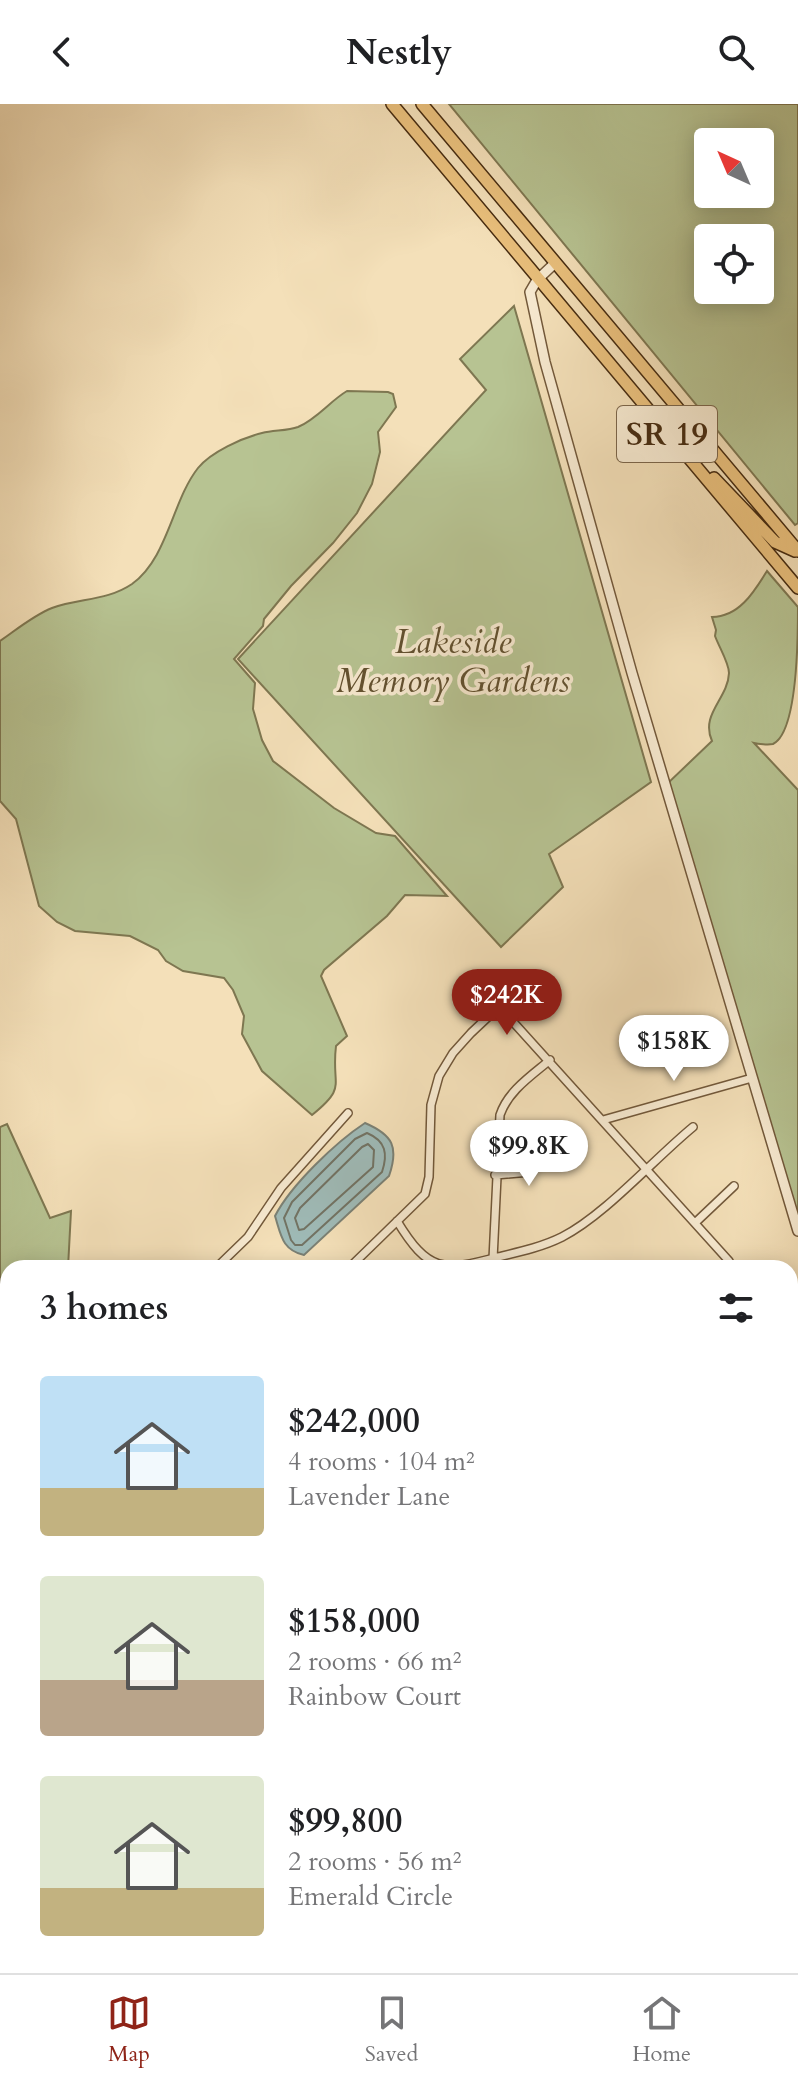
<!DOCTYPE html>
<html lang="en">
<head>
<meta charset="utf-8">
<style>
	body { margin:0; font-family:Cardo,serif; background:#f6f6f6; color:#202124; height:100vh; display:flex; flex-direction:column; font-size:30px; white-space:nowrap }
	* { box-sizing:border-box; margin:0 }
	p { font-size:26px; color:#757577 }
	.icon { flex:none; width:44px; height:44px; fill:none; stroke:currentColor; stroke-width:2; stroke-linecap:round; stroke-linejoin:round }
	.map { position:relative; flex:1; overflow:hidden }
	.sheet { position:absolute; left:0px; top:1156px; width:798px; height:714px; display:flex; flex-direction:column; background:#fff; border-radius:24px 24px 0 0; box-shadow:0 4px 20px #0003 }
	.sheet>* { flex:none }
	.needle { width:52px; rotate:316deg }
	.buttons { position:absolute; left:694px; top:24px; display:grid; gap:16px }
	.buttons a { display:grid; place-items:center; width:80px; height:80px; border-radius:8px; background:#fff; box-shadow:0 4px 20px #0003; font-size:40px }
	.price { position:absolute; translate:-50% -68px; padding:0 18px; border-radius:28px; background:#fff; color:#222; font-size:26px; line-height:52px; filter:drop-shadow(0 2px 4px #0008) }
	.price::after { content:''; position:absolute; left:50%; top:48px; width:24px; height:18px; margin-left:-12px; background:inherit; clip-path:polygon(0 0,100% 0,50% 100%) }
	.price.on { background:#8f2418; color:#fff }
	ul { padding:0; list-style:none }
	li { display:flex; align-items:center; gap:24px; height:200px; padding:0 40px }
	li span { display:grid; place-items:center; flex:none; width:224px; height:160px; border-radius:8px; color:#555 }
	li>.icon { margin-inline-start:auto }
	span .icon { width:96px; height:96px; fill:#fffc; stroke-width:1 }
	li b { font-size:34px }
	h2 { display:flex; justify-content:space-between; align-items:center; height:96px; padding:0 40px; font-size:34px }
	header { display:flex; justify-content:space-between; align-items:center; height:104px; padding:0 40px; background:#fff; font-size:36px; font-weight:800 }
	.dock { display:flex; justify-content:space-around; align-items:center; height:112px; border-top:2px solid #e0e0e0; background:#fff; font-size:22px; color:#757577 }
	.dock a { display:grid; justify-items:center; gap:4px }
	.dock .on { color:#8f2418 }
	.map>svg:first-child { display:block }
	.green { fill:#b7c392; stroke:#7e7751; stroke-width:2; fill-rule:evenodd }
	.water { fill:#9fbbb8; stroke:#7b8175; stroke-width:2 }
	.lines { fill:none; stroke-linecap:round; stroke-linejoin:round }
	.shore { stroke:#727364; stroke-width:2 }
	.minor-casing { stroke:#72583a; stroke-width:10 }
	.tertiary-casing { stroke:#72583a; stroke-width:12 }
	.secondary-casing { stroke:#462b10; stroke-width:13 }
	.primary-casing { stroke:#462b10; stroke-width:14 }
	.minor { stroke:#f8ebd2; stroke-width:7 }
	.tertiary { stroke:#f8ebd2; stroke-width:9 }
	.secondary { stroke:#f8ebd2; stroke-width:10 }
	.primary { stroke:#eac07c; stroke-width:11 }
	.labels { text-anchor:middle; stroke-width:7; stroke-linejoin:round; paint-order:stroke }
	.shield { fill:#f8ebd2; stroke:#7b654a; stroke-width:2 }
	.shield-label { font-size:32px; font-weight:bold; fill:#462b10 }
	.park-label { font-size:34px; font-style:italic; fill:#625130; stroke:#f8ebd2 }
</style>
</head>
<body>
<header><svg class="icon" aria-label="back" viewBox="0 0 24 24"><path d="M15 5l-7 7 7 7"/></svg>Nestly<svg class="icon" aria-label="search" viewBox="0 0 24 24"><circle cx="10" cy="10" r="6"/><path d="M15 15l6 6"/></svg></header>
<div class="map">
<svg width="798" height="1869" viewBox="0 0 798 1869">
	<rect width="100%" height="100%" fill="#f4e0b9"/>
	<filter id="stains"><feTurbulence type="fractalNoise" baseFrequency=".0025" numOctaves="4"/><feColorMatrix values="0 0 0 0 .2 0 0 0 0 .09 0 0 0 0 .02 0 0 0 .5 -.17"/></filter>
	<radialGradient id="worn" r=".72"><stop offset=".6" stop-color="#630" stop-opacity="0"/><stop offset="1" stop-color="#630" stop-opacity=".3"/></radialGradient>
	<path class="green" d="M449 0H798V419L795 421ZM708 38H760V90H708ZM708 134H760V186H708Z
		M514 202 651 678 549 750 563 783 501 843 238 555 486 286 460 255Z
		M347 287 388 288 393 290 396 303 378 328 380 348 372 380 357 409 333 439 291 482 264 515 263 522 234 555 255 579 253 605 262 636 273 657 334 704 376 729 395 732 447 792 405 791 387 812 324 866 321 872 347 932 336 942C331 983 348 982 312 1011L262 967 242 930 244 912 233 886 224 874 183 867 166 857 158 846 130 832 75 827 57 818 39 802 16 715 0 697V537C16 526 34 511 52 504 79 494 107 497 132 480 168 454 172 397 198 364 211 348 242 334 262 329 274 326 287 327 298 323 317 315 330 297 347 287Z
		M767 467 798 503C798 534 798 628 773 640 768 641 758 640 754 639L798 686V1112L668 679 712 637C700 610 728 595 729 569 729 559 719 543 715 532L716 526 712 513C739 513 754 488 767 467Z
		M7 1020 50 1114 71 1107 68 1164H8V1304L0 1311V1023Z"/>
	<path class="water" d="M365 1019C393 1031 399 1043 389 1072L304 1151C282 1146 281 1131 275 1112 291 1081 336 1038 365 1019Z
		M790 1318 798 1326V1406L790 1405Z"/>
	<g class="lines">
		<path class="shore" d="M367 1029C386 1037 388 1050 382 1068L302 1141H295L291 1136 284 1114 292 1098 355 1035Z
			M368 1040 374 1046 373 1063 304 1125 299 1126 295 1114 300 1104 362 1043Z"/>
		<g class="minor-casing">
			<path id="minor" d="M603 1016 752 974
				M495 1071 530 1068 547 1054
				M397 1117C428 1168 443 1168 498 1153 519 1148 542 1143 562 1133 605 1111 654 1055 693 1023
				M696 1118 734 1082
				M493 1155 500 1011C508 987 531 972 550 956
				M216 1164 248 1133 281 1084 348 1009
				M349 1164 425 1090 429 1073 431 1001 439 972 453 949 471 929 489 912 499 907 505 909 729 1157
				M790 1254 798 1274
				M790 1427 798 1420
				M790 1445 798 1453
				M790 1622 798 1624
				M790 1794 798 1803
				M673 1862 679 1869
				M740 1862 743 1869
				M524 1869 526 1862
				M570 1869 573 1862
				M615 1869 618 1862
				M662 1869 665 1862"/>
		</g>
		<g class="tertiary-casing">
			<path id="tertiary" d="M554 160 537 176 530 188 545 258 632 569 798 1127"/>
		</g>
		<g class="secondary-casing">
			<path id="secondary" d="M790 1502 798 1494
				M490 1869 493 1862"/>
		</g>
		<g class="primary-casing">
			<path id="primary" d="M392 0 798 484
				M422 0 798 447
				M714 374 775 438 795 447"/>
		</g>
		<use href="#minor" class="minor"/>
		<use href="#tertiary" class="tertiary"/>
		<use href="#secondary" class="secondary"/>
		<use href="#primary" class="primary"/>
	</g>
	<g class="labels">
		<rect class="shield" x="617" y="302" width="100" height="56" rx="6"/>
		<g class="shield-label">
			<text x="667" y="341">SR 19</text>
		</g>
		<g class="park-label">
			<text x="453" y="549">Lakeside<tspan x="453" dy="39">Memory Gardens</tspan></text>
		</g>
	</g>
	<rect width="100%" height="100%" filter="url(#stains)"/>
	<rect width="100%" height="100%" fill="url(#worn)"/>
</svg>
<div class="buttons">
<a><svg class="needle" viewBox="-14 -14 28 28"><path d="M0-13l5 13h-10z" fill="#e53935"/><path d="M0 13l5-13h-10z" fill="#757577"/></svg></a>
<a><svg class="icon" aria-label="locate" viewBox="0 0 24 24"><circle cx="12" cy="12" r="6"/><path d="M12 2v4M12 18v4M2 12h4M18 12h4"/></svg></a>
</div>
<b class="price on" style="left:507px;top:933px">$242K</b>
<b class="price" style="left:674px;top:979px">$158K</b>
<b class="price" style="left:529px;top:1084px">$99.8K</b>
<section class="sheet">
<h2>3 homes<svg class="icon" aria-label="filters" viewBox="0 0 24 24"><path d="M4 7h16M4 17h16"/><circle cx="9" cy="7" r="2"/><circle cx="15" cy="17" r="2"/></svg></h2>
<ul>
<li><span style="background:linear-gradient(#bfe0f5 70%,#c2b280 0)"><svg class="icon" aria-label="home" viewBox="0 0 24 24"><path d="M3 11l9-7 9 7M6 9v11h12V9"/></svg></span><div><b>$242,000</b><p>4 rooms · 104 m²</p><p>Lavender Lane</p></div></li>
<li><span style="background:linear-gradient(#dfe7d0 65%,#b9a48a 0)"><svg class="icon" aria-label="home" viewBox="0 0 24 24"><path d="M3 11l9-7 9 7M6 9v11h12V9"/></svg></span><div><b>$158,000</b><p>2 rooms · 66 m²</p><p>Rainbow Court</p></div></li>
<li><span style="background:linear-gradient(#dfe7d0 70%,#c2b280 0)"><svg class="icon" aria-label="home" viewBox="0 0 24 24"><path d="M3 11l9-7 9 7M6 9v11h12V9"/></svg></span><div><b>$99,800</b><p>2 rooms · 56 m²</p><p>Emerald Circle</p></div></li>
</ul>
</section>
</div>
<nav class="dock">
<a class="on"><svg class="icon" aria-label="map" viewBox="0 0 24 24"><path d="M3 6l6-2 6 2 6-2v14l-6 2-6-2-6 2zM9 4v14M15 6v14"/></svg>Map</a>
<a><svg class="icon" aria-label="saved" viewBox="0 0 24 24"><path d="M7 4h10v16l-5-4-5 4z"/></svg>Saved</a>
<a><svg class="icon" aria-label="home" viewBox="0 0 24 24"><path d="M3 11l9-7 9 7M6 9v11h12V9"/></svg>Home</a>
</nav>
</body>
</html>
